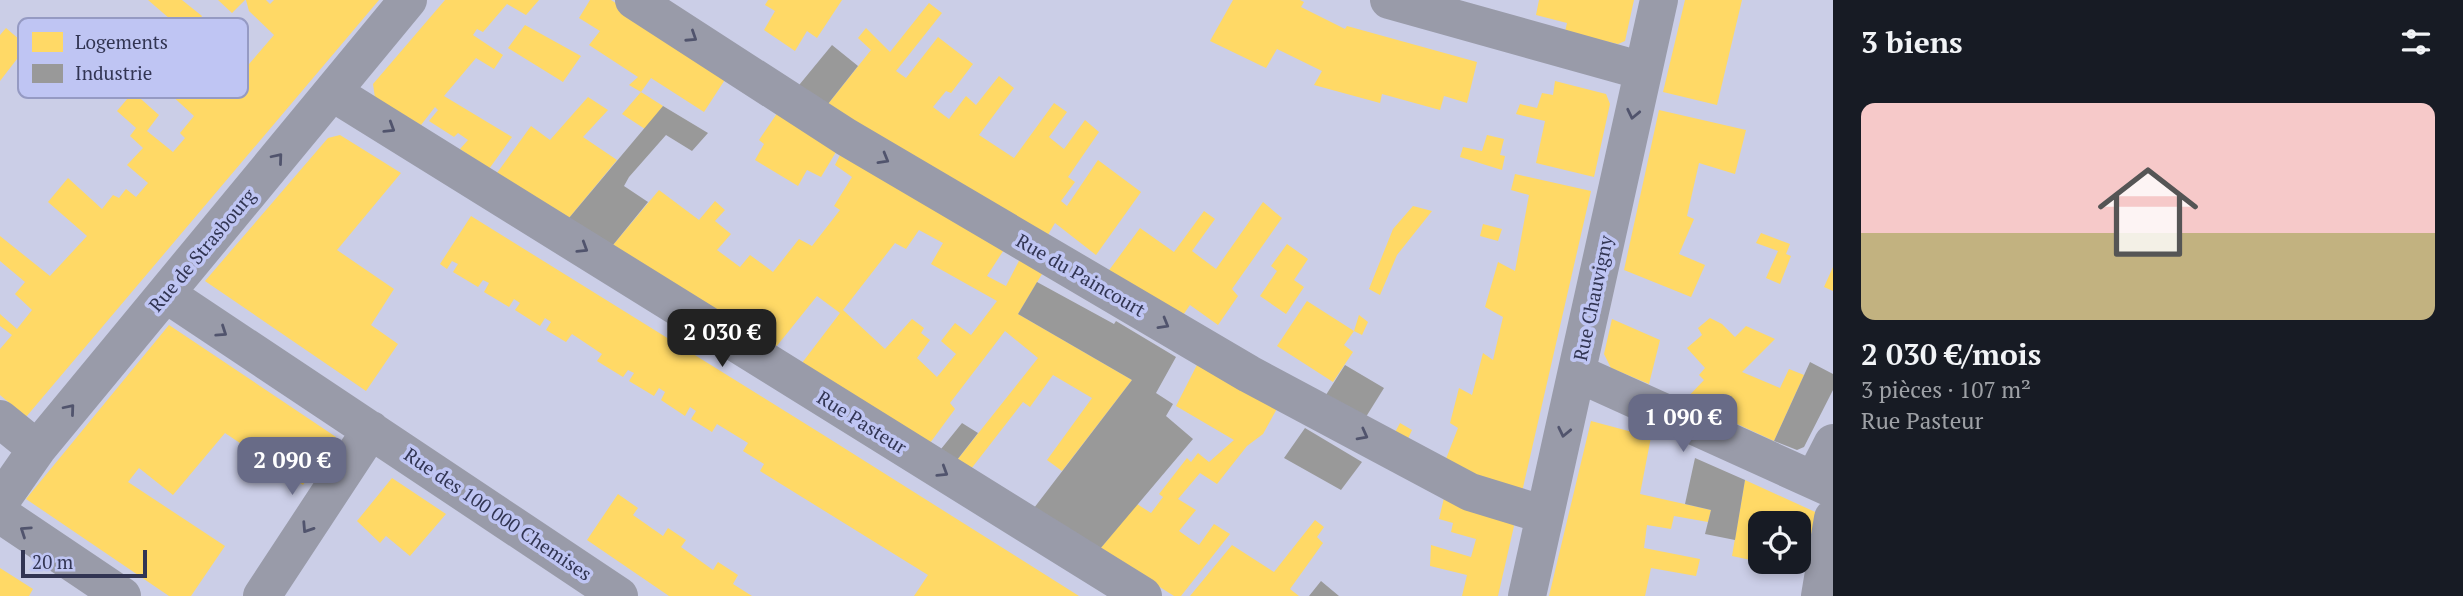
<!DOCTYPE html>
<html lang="fr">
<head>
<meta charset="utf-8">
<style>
	body { margin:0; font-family:"PT Serif",serif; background:#242831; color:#f1f3f6; height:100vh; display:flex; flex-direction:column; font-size:26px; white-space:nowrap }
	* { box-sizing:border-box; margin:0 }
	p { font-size:23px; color:#9ea1a6 }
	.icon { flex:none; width:38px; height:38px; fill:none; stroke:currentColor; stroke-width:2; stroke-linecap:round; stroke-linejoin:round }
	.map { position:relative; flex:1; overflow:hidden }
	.details { display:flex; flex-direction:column; background:#171b24; width:630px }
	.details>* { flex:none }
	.fabs { position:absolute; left:1748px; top:511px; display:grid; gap:14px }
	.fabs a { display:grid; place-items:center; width:63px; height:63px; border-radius:14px; background:#171b24; box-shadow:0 4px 10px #0003; font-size:35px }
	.scale { position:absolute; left:21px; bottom:18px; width:126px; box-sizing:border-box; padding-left:7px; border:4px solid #323553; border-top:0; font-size:19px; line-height:24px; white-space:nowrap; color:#323553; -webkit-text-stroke:5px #bfc5f3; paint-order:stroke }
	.price { position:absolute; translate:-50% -60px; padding:0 16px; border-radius:14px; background:#686b87; color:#fff; font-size:23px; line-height:46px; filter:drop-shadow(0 2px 4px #0008) }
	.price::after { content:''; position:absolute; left:50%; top:42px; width:21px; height:16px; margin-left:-10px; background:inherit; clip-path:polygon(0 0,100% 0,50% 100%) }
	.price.current { background:#222; color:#fff }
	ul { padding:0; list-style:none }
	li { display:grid; align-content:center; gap:14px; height:371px; padding:0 28px }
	li span { display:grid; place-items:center; height:217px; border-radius:14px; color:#555 }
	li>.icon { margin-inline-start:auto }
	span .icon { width:126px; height:126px; fill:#fffc; stroke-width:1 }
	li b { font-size:30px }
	h2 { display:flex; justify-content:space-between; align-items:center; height:84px; padding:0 28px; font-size:30px }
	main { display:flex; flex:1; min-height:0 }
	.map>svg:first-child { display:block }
	.homes { fill:#ffd966; fill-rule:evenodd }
	.industry { fill:#999 }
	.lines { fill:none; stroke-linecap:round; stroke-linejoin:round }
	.street { stroke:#999ba9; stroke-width:38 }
	.oneway { stroke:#51546d }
	.labels { text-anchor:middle; stroke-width:7; stroke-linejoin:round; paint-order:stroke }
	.street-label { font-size:19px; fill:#323553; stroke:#bfc5f3 }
	.key { fill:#bfc5f3; stroke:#959ac3; stroke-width:2 }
	.key-label { font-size:19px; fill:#323553 }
</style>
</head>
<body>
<main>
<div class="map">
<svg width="1833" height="596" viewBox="0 0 1833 596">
	<rect width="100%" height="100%" fill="#cbcee7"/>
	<path class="homes" d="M148 0H182L202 16 199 21 237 57 243 71 274 35 249 11 246 0H266L270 4 274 0H379L26 417 0 395V349L12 335 0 326V314L17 329 32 310 15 294 25 282 0 261V236L50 276 87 236 48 202 68 178 102 209 113 195 119 198 126 189 136 197 148 183 127 165 143 148 130 136 136 128 117 111 133 92 159 115 147 131 173 152 185 138 180 133 194 116 143 69 153 57 180 80 206 50Z
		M218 0H245L232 13Z
		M445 0H539L526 15 507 4 483 32 477 29 473 35 503 55 494 69 476 58 444 96 512 137 489 169 460 149 468 140 458 133 454 137 429 121 438 110 435 107 421 125 375 98 373 84Z
		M590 0H611L728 75 704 112 651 78 641 92 629 85 638 77 589 45 600 31 579 18Z
		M768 0H842L817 38 807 31 795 51 764 30 775 11 765 5Z
		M1233 0H1300L1304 2 1301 7 1345 29 1347 26 1477 62 1467 103 1444 96 1440 110 1382 94 1380 103 1314 85 1322 71 1277 49 1266 68 1210 41Z
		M1539 0H1634L1625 41 1618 44 1565 32 1567 23 1536 15Z
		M1685 0H1742L1717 105 1663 92Z
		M929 3 942 13 896 71 906 78 938 37 973 64 951 93 946 91 933 107 949 119 966 96 976 105 999 76 1014 88 979 135 1014 158 1054 103 1067 112 1049 137 1064 149 1085 120 1099 132 1068 177 1075 182 1061 201 1067 206 1098 160 1141 192 1096 255 1055 223 1046 238 824 109 871 50 858 38 866 28 890 52Z
		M525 25 581 56 563 82 508 48Z
		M6 28 27 46 0 81V35Z
		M1555 81 1606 94 1610 104 1594 177 1536 163 1545 121 1516 114 1520 104 1537 108 1542 93 1553 95Z
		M641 92 663 106 645 129 622 114Z
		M588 97 608 110 583 137 617 160 569 218 497 173 531 126 550 140Z
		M780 109 839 147 821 177 807 170 798 186 755 160 764 144 759 140Z
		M1659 110 1746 130 1735 174 1699 163 1687 216 1694 219 1679 254 1705 265 1691 297 1624 270Z
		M340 135 401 173 337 250 394 289 371 325 398 344 366 391 205 281 328 138Z
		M1487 135 1504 139 1500 155 1505 156 1502 170 1460 157 1463 147 1482 151Z
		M843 149 1007 245 987 276 1006 286 1022 255 1045 269 1018 314 1132 380 1062 471 1047 460 1092 398 1053 375 1030 407 1023 402 971 469 957 460 1038 358 1005 331 950 403 955 409 930 443 802 363 840 313 817 296 776 347 613 245 659 190 699 220 715 201 725 210 715 221 731 234 717 250 740 267 750 255 773 272 799 239 812 246 840 210 834 206 852 177 835 165ZM919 230 943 243 931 264 997 301 971 335 955 323 941 341 956 354 937 377 917 358 930 340 921 333 924 328 912 319 885 349 843 310 895 243 906 249Z
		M1515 174 1591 191 1522 492 1444 464 1458 428 1450 423 1459 388 1472 395 1483 353 1493 360 1503 317 1485 307 1498 262 1515 271 1529 195 1511 190Z
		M1263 202 1282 218 1232 289 1238 296 1218 325 1190 305 1181 318 1107 273 1140 228 1174 252 1204 211 1215 219 1192 251 1216 269Z
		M1413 206 1432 211 1397 255 1380 295 1369 289 1393 229Z
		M471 216 825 436 1079 596H914L928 575 760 471 764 464 743 451 748 443 717 424 712 432 691 419 696 411 690 407 685 416 661 400 665 392 659 388 654 396 629 381 634 373 628 370 623 377 597 361 602 354 572 334 566 342 546 330 551 322 545 318 540 326 515 310 520 303 514 299 509 307 484 292 489 283 483 280 478 287 453 272 458 264 452 261 447 269 440 264Z
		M1483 224 1502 229 1498 241 1480 236Z
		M1761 233 1790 244 1786 254 1791 256 1780 284 1766 278 1778 251 1756 243Z
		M1287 244 1308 259 1294 280 1304 287 1286 314 1260 296 1277 271 1271 266Z
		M1833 267V291L1824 287Z
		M1307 301 1354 331 1344 345 1353 352 1333 382 1277 346Z
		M1359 315 1368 322 1362 335 1354 331Z
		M1710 318 1722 324 1735 337 1746 326 1775 339 1742 372 1780 388 1789 369 1804 375 1774 441 1685 400 1704 380 1699 375 1705 368 1687 348 1702 335 1698 328Z
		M1612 319 1660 340 1649 384 1611 368 1604 354Z
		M169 325 336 437 303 485 225 433 173 495 139 468 128 482 225 546 191 596H169L26 499Z
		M1200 359 1279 405 1263 434 1247 446 1217 484 1200 473 1178 499 1196 510 1179 531 1199 545 1214 524 1230 534 1181 596H1174L1100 549 1137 504 1151 513 1163 497 1159 494 1187 458 1191 462 1198 453 1209 462 1234 440 1176 406Z
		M1591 421 1651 437 1640 494 1711 510 1708 522 1674 516 1671 529 1647 525 1644 548 1700 559 1696 576 1651 568 1645 596H1549Z
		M1400 423 1412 430 1406 443 1393 436Z
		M392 478 446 514 410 556 386 536 380 543 357 521Z
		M1745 480 1824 516 1814 568 1790 563 1799 562V523H1760V562L1732 556Z
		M618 494 638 508 633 515 663 536 668 528 686 540 681 547 713 570 718 562 738 575 733 584 752 596H669L587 540Z
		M1444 498 1509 520 1514 526 1498 596H1462L1467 575 1430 566 1431 545 1471 557 1476 539 1451 532 1453 523 1439 519Z
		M1315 520 1324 527 1317 537 1323 543 1290 589 1299 596H1190L1232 545 1274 572Z
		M0 568 33 589 29 596H0Z"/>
	<path class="industry" d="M832 45 858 66 824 109 795 90Z
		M663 106 708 133 692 151 666 135 629 177 624 186 648 202 613 245 569 218Z
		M1037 282 1114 324 1116 321 1176 357 1156 393 1173 404 1166 416 1193 439 1100 549 1034 508 1132 380 1018 314Z
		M1810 362 1833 374V390L1804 447 1797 450 1774 441Z
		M1345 365 1384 388 1364 420 1324 398Z
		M962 423 978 433 957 460 941 449Z
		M1305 428 1362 462 1341 490 1284 458Z
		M1695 458 1745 480 1735 540 1705 534 1711 510 1685 504Z
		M1321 581 1339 596H1309Z"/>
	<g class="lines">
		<path class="street" d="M634 0 846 137 1249 374 1470 492 1545 515
			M1389 0 1643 71
			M332 92 1143 596
			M166 294 619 596
			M1577 373 1833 489
			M0 419 37 449
			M1814 480 1833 443
			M0 502 37 449 408 0
			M0 514 122 596
			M262 596 371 430
			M1527 596 1659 0
			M1820 596 1833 518"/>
	</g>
	<defs><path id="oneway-chevron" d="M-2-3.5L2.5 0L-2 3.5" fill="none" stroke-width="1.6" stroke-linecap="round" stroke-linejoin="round" transform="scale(1.75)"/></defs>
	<g class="oneway">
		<use href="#oneway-chevron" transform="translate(692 37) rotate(33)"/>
		<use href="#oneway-chevron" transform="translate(1633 114) rotate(102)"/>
		<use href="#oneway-chevron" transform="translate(390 128) rotate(32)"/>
		<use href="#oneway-chevron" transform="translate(278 158) rotate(-50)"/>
		<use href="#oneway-chevron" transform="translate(884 159) rotate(30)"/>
		<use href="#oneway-chevron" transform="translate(583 248) rotate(32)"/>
		<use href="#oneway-chevron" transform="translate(1164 324) rotate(30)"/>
		<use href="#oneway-chevron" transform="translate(222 332) rotate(34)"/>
		<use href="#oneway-chevron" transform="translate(70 409) rotate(-50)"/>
		<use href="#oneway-chevron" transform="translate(1564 432) rotate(102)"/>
		<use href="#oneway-chevron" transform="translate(1363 435) rotate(28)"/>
		<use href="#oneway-chevron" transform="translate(943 472) rotate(32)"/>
		<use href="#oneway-chevron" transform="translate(307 528) rotate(123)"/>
		<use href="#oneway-chevron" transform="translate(25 531) rotate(-146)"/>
	</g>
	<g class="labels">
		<g class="street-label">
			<text transform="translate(202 250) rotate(-50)" y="7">Rue de Strasbourg</text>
			<text transform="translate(1081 275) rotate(30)" y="7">Rue du Paincourt</text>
			<text transform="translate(1593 298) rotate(-78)" y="7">Rue Chauvigny</text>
			<text transform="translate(862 422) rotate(32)" y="7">Rue Pasteur</text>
			<text transform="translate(498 514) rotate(34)" y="7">Rue des 100 000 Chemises</text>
		</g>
	</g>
	<rect x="18" y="18" width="230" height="80" rx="10" class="key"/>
	<rect x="32" y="32" width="31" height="20" fill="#ffd966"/>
	<rect x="32" y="64" width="31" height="19" fill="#999"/>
	<g class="key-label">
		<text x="75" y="49">Logements</text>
		<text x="75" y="80">Industrie</text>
	</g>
</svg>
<div class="fabs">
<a><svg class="icon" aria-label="locate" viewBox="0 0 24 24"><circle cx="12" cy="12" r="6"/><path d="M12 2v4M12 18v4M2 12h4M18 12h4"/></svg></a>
</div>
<div class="scale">20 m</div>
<b class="price current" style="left:722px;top:369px">2 030 €</b>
<b class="price" style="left:1683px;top:454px">1 090 €</b>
<b class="price" style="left:292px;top:497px">2 090 €</b>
</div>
<section class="details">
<h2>3 biens<svg class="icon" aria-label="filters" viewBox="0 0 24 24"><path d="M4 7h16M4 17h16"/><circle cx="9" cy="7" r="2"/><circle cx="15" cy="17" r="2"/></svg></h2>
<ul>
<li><span style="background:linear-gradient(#f6c9c9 60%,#c2b280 0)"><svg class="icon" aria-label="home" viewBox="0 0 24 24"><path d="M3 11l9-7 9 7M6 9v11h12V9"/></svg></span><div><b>2 030 €/mois</b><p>3 pièces · 107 m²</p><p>Rue Pasteur</p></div></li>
</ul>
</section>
</main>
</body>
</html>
